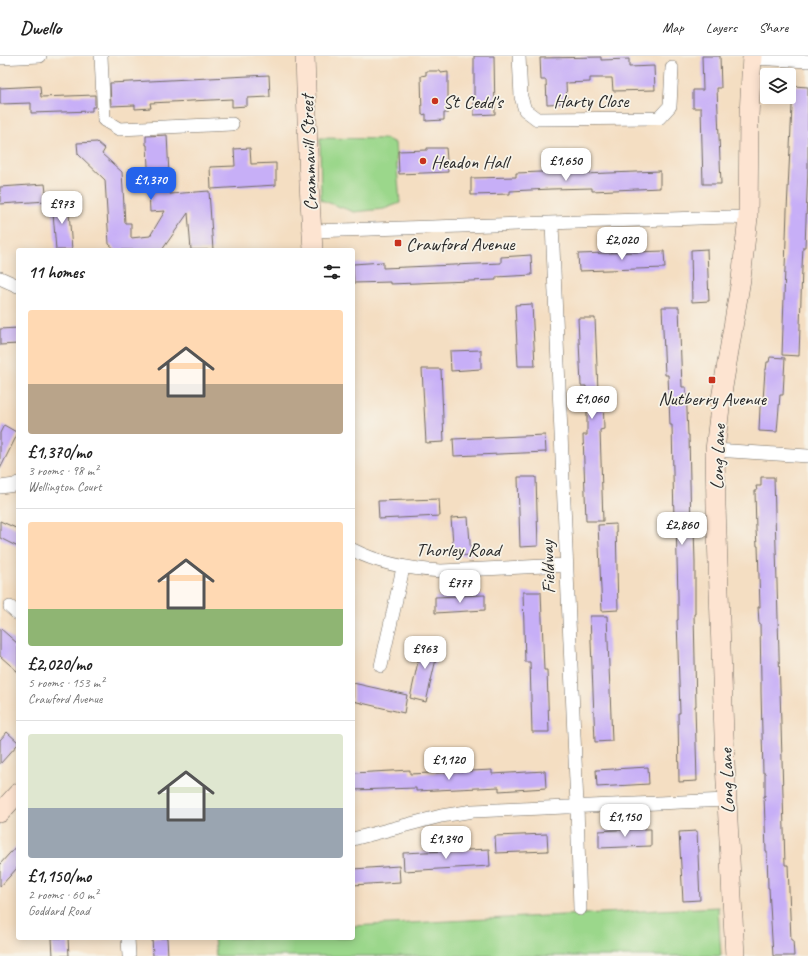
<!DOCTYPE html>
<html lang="en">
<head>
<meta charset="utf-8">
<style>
	body { margin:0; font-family:Caveat,sans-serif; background:#f6f6f6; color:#222; height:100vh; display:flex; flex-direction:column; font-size:15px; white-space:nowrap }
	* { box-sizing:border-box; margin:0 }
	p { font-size:13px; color:#767676 }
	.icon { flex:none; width:22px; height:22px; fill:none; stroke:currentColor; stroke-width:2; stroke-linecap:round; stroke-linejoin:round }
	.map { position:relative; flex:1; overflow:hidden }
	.sheet { position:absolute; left:16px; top:192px; width:339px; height:692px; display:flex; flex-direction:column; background:#fff; border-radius:4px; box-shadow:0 2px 10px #0003 }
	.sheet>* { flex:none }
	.buttons { position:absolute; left:760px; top:12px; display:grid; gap:8px }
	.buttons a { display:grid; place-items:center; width:36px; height:36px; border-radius:4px; background:#fff; box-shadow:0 2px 10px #0003; font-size:20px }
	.price { position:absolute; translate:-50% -34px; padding:0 9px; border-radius:8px; background:#fff; color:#222; font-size:13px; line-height:26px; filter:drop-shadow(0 1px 2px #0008) }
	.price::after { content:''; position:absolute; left:50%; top:24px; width:12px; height:9px; margin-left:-6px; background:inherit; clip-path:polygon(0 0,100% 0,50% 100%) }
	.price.current { background:#2563eb; color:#fff }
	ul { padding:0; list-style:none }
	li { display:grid; align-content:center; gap:8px; height:212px; padding:0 12px }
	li+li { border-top:1px solid #e0e0e0 }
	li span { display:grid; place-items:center; height:124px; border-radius:4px; color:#555 }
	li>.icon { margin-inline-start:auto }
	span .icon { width:72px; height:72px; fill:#fffc; stroke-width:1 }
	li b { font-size:17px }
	h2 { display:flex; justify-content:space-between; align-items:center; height:48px; padding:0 12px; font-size:17px }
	header { display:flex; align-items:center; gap:24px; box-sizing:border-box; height:56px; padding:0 20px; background:#fff; border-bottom:1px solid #e0e0e0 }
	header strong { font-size:19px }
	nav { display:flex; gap:22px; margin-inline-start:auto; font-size:14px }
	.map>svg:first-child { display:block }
	.green { fill:#9bd78b; stroke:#63815b }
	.building { fill:#c7aff7 }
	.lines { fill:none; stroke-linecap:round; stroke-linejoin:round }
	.street-casing { stroke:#716a60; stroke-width:14 }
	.secondary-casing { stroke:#716a60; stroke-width:20 }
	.street { stroke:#fff; stroke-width:13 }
	.secondary { stroke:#fde4d1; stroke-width:19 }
	.poi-dot { fill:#c8321e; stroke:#f7f3e8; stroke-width:1.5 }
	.labels { text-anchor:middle; stroke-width:3.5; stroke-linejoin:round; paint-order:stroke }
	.street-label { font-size:19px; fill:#2b2b2b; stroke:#f7f3e8 }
	.poi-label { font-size:19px; fill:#2b2b2b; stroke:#f7f3e8; text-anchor:start }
</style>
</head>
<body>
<header>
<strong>Dwello</strong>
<nav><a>Map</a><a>Layers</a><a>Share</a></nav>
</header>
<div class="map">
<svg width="808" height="900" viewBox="0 0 808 900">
	<rect width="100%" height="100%" fill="#f7f3e8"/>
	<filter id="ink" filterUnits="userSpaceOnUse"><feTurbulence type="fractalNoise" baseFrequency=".025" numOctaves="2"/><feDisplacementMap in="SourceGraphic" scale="8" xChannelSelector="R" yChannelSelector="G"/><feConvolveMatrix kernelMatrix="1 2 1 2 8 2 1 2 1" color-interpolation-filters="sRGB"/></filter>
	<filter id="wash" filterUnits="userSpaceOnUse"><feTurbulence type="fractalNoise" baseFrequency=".012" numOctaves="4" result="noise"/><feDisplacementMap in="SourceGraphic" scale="16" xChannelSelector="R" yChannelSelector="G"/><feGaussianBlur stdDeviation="0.9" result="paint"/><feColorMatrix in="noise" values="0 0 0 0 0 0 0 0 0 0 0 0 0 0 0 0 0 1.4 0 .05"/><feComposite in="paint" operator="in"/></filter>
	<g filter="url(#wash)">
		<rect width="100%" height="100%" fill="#f4dec2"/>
		<path class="green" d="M320 82 387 83 395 87 400 147 384 153 354 156 321 144Z
			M718 851 721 900H216L214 882H353V870Z"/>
		<g id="blocks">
			<path class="building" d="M474 0H494L495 58 474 59Z
				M702 0H720L721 32H717L721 128H703L701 52H693V34H703Z
				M601 1V4L629 3V11L654 10 655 34 613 35 612 22H590V26L566 27 567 47 547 48 546 24H541L540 2Z
				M426 15H441V17L448 16V57H444V64L426 65V58L422 59 421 20 426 19Z
				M269 19 270 41 247 42V50L232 51V43L150 47 151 52 135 53V49L111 50 110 27Z
				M40 30 41 41 95 39V51H92V55L31 57V47L0 48V32Z
				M793 30 808 31V112L805 191H803L802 212 799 300 782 299 787 154Z
				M167 79 170 138 209 135 213 194H191L188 157 162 194H116L109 188 105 124 78 98 77 87 97 86 105 93 102 98 122 116 125 167H131V182L150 180 165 155 150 156 147 89H146V80Z
				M250 92 251 108 276 107V129L211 133 210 111 235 110 234 93Z
				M427 92H446L448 116 399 118 398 95 427 94Z
				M567 115H584V118L660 115V132L592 135V132L551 133 510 135V138L471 139V122L516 121V117Z
				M45 128 47 145 0 148V131Z
				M68 143 72 194H56L52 144Z
				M707 193 709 245 692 246 691 194Z
				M664 195 665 212 579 215 578 198Z
				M531 199 532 219 496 221V224L390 228V226L354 227 353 208 383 206V212L501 207V201Z
				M532 248 535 310H518L515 249Z
				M662 251H679L682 331H686L688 379H689L691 472H694L695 506V558H694L696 650H695L697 725 679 726 678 657H680L677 564H678V541L676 465H674L672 369H670L668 319H665Z
				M578 262H595L598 335H603L604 373 600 374 603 465H586L583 379H587V355L586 330H581Z
				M18 272V288L0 289V273Z
				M481 294V313L451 315 450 295Z
				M770 301 785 302 783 339H780L777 376 759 375 760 351 761 345H763L765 314H766L767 306H769Z
				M422 313H441L444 386 426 387Z
				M4 369 18 377 0 413V377Z
				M545 379 546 396 454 400 453 383Z
				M518 421H536L538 490 520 491Z
				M761 421H774L785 809H788L791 884H793L794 900H773L769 832H768L767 795H766L764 740H765V717H763L761 636V626L760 567H759L758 551H760L758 490H757L756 474 755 435H757L756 430H761Z
				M439 443 440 460 379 463 378 445Z
				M468 461 471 499 454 500 451 462Z
				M0 465 18 473V491L0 482Z
				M616 468 618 554 602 555 598 469Z
				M523 536H541L544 614H547L549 676H532L530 606H525Z
				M485 539V554L435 557V541Z
				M590 560H607L612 685 595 686Z
				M0 572 18 588V616L0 600Z
				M423 583 440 586 426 646 410 642Z
				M353 627 407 639 404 657 353 645Z
				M7 676 18 686V688L0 708V684Z
				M648 711 649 728 597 731 596 714Z
				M410 714V718L492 714V718L545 715 546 732 499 735V731L416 735V732L353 734V717Z
				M633 773H651V790L599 792V775Z
				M697 775 700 844 683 845 679 776Z
				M547 778 548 795 496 797 495 780Z
				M18 788V811L0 831V808Z
				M489 793 490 810 404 815 403 797Z
				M399 810 400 826 353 829V813Z
				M52 882H68L69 900H53Z
				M152 882H167L168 900H153Z"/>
		</g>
	</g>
	<g filter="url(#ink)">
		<use href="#blocks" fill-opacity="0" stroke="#716a60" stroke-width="1"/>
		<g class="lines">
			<g class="street-casing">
				<path id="street" d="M101 0 104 64 119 73 232 68
					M519 0 521 41 525 54 537 63 659 62 670 50 672 12
					M0 2 40 0
					M752 2 808 5
					M552 168 577 749 580 853
					M312 175 729 161 748 162
					M0 222 18 230
					M715 394 808 400
					M0 431 15 429 18 427
					M353 494C380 508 410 513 441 515L566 509
					M10 551 18 558
					M381 610 403 512
					M353 783 441 760 473 755 727 744
					M128 882 129 900"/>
			</g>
			<g class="secondary-casing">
				<path id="secondary" d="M305 0 309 128 313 194
					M0 757 18 737
					M735 900 725 707 716 450 715 394 721 343 741 223 748 162 749 60 752 0"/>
			</g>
			<use href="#street" class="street"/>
			<use href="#secondary" class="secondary"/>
		</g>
	</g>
	<g class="poi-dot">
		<circle cx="435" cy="45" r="4"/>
		<circle cx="423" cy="105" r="4"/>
		<rect x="394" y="183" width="8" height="8" rx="2"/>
		<rect x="708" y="320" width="8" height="8" rx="2"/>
	</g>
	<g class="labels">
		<g class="street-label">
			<text x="591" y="51">Harty Close</text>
			<text transform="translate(308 97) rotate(-92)" y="7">Crammavill Street</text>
			<text transform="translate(717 401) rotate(-88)" y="7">Long Lane</text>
			<text x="458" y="500">Thorley Road</text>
			<text transform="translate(547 511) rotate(-92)" y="7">Fieldway</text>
			<text transform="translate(726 725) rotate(-92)" y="7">Long Lane</text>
		</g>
		<g class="poi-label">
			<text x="443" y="52">St Cedd's</text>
			<text x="431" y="112">Headon Hall</text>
			<text x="406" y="194">Crawford Avenue</text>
			<text x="712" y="349" text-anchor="middle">Nutberry Avenue</text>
		</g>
	</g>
</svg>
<div class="buttons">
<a><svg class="icon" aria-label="layers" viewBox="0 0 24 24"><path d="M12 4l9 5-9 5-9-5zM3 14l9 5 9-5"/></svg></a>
</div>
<b class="price" style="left:566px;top:126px">£1,650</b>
<b class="price current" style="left:151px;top:145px">£1,370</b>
<b class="price" style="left:62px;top:169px">£973</b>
<b class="price" style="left:622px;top:205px">£2,020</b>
<b class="price" style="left:592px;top:364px">£1,060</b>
<b class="price" style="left:682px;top:490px">£2,860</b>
<b class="price" style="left:460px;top:548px">£777</b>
<b class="price" style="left:425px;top:614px">£963</b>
<b class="price" style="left:449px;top:725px">£1,120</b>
<b class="price" style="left:625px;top:782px">£1,150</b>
<b class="price" style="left:446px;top:804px">£1,340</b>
<section class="sheet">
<h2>11 homes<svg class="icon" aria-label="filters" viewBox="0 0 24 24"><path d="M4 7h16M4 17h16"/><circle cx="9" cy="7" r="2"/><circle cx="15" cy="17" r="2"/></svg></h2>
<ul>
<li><span style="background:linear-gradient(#ffd9b3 60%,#b9a48a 0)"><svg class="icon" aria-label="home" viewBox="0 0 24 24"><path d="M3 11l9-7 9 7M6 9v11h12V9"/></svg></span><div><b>£1,370/mo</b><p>3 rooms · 98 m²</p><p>Wellington Court</p></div></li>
<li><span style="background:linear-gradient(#ffd9b3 70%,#8fb573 0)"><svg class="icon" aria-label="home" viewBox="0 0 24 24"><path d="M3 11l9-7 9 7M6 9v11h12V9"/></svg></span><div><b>£2,020/mo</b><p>5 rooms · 153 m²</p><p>Crawford Avenue</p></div></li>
<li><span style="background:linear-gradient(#dfe7d0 60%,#9aa5b1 0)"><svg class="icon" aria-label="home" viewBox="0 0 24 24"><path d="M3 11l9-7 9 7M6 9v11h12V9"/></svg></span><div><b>£1,150/mo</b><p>2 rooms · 60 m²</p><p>Goddard Road</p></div></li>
</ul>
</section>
</div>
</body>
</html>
